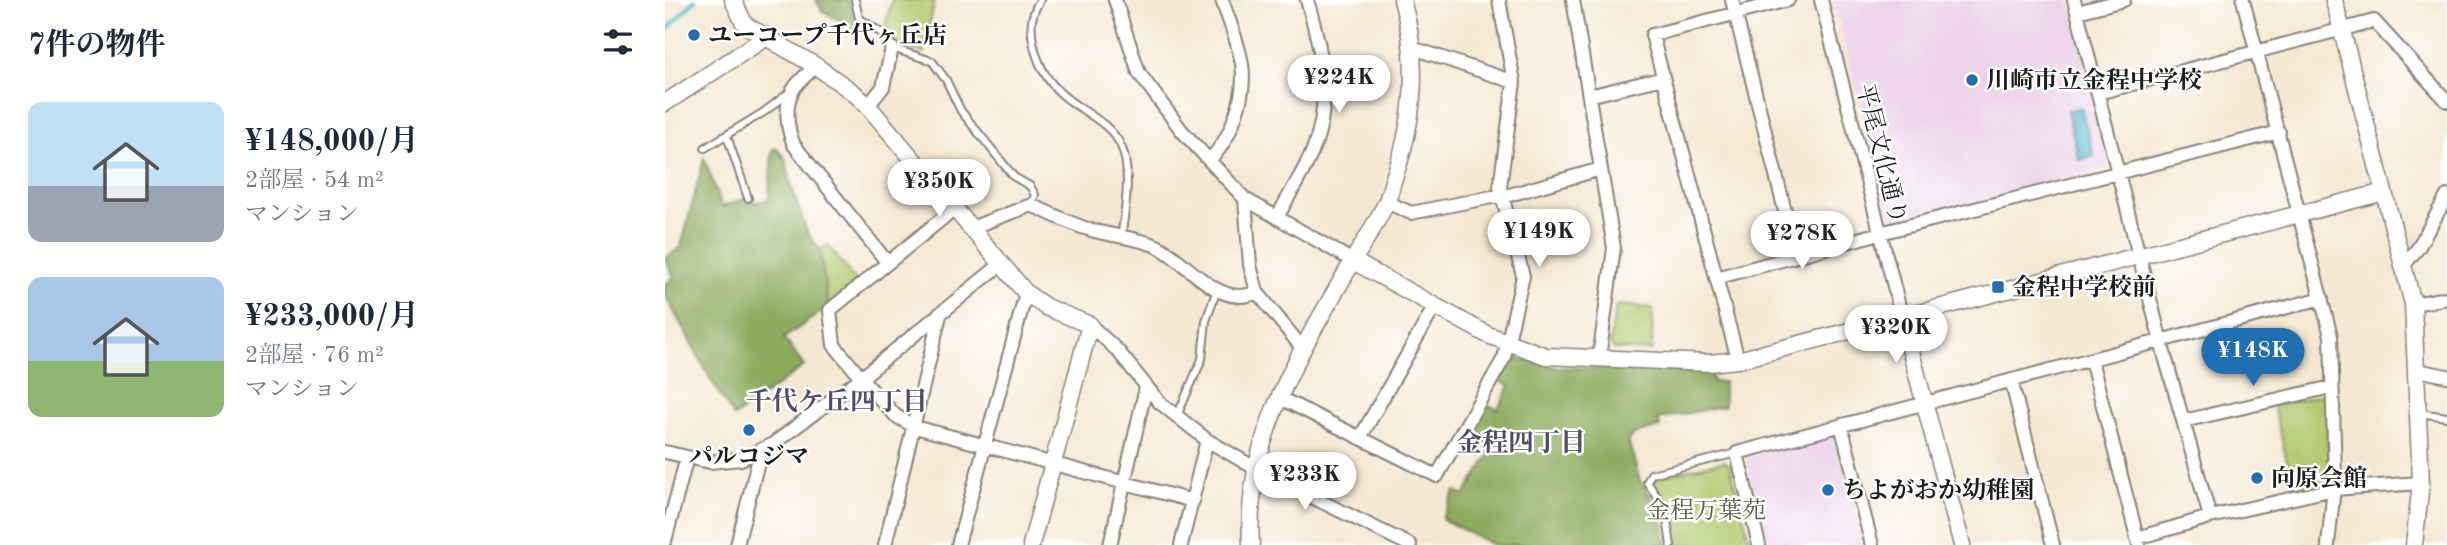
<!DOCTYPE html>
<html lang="ja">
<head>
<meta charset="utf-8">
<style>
	body { margin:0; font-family:"Old Standard TT","Noto Serif JP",serif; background:#f2f2f3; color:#1f2937; height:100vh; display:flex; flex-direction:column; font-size:26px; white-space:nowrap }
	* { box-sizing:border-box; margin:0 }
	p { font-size:23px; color:#747a83 }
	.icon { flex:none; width:38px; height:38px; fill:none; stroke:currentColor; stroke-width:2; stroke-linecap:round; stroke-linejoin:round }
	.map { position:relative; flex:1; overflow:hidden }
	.side { display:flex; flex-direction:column; background:#fff; width:665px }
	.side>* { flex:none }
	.price { position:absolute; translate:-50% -60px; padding:0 16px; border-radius:24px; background:#fff; color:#222; font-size:23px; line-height:46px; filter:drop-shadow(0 2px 4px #0008) }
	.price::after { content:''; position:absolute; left:50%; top:42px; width:21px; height:16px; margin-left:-10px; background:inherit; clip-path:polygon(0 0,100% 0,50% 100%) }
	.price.on { background:#1f6fb2; color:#fff }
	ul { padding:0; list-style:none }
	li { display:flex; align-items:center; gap:21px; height:175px; padding:0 28px }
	li span { display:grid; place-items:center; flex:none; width:196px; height:140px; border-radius:14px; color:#555 }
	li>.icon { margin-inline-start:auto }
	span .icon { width:84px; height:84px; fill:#fffc; stroke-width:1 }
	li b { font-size:30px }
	h2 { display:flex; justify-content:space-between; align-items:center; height:84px; padding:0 28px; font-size:30px }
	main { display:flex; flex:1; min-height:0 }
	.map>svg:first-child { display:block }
	.built { fill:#ecd1ea }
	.green { fill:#b3c86d; stroke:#687244; stroke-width:2 }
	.forest { fill:#8eac60; stroke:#55643e; stroke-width:2 }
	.water { fill:#4db5cb; stroke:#346874; stroke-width:2 }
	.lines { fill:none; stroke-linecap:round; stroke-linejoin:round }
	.stream { stroke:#4db5cb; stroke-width:4.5 }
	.service-casing { stroke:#888277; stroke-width:10 }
	.minor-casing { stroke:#888277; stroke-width:16 }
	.tertiary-casing { stroke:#888277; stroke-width:19 }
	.service { stroke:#fff; stroke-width:6 }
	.minor { stroke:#fff; stroke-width:12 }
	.tertiary { stroke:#fff; stroke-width:16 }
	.poi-dot { fill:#1f6fb2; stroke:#fff; stroke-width:2.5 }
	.labels { text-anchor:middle; stroke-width:5; stroke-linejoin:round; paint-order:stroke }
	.poi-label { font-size:24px; font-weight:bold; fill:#1c1c1c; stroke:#fff; text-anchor:start }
	.street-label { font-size:24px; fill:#1c1c1c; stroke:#fff }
	.park-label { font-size:24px; fill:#58613c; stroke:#fff }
	.neighbourhood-label { font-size:26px; font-weight:bold; fill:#524b63; stroke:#fff }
</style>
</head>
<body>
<main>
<section class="side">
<h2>7件の物件<svg class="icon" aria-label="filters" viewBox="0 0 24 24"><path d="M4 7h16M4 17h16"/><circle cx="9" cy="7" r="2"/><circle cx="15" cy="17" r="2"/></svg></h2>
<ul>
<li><span style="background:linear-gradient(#bfe0f5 60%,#9aa5b1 0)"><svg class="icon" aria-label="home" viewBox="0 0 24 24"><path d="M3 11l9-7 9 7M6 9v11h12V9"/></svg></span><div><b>¥148,000/月</b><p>2部屋 · 54 m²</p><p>マンション</p></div></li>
<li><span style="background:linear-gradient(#a9c7e8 60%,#8fb573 0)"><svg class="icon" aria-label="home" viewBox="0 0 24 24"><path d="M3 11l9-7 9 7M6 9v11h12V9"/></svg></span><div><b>¥233,000/月</b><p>2部屋 · 76 m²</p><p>マンション</p></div></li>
</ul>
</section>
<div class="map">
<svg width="1782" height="545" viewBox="0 0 1782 545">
	<rect width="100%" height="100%" fill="#fff"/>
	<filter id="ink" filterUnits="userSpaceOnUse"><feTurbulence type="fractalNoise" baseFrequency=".0143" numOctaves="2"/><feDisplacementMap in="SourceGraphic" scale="14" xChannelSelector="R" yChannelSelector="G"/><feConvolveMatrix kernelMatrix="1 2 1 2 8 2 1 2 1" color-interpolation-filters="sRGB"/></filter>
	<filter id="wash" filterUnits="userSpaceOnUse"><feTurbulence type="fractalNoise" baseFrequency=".00686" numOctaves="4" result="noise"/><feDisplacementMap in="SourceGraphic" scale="28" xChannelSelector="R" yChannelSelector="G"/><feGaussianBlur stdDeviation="1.57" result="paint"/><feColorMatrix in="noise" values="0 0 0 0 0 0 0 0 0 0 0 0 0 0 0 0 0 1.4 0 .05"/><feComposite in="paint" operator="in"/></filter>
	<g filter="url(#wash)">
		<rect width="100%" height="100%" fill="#f5e8d2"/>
		<path class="built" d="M1168 0H1404L1446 161 1440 169 1233 223 1225 217Z
			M1165 434 1172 438 1201 545H1102L1081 461 1084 456Z"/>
		<path class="green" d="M227 0H270L259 53 232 47 219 31Z
			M163 245 192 283 163 307 155 250Z
			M951 305 988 308 987 351 949 349 945 344Z
			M1655 395 1661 398 1665 477 1655 485 1630 491 1608 406Z
			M1059 461 1065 465 1086 545H1012L1005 506 988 482 991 477Z"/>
		<path class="forest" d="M151 0H183L194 31 157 11Z
			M111 148 120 158 128 192 143 234 155 250 163 307 119 338 139 366 69 417 45 378 0 295V284L9 277 0 258 16 247 39 158 57 207 87 196 90 203 104 199 107 150Z
			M850 358 890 367 1045 371 1048 382H1059V406L993 419 995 427 969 434 963 440 975 481 996 510 1002 545H828L777 519 790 491 799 496 825 454 801 439 820 404 833 409 845 386 833 380 844 360Z"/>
		<path class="water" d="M1416 107 1429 156 1414 160 1402 111Z"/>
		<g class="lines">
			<path class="stream" d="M0 32 30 0"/>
		</g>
	</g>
	<g filter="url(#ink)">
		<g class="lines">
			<g class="service-casing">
				<path id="service" d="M190 0 194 18 218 34 227 48 267 61 281 80 296 111 349 177 365 186 370 195 366 205
					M375 0C365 16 365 29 369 46 374 68 386 87 404 100 422 114 446 124 456 146 467 169 460 213 456 238
					M62 136 83 198
					M40 148 99 112 124 93
					M1754 413 1782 417
					M512 416 537 359 541 321 552 289
					M1006 545 1000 508 982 482 986 474 1072 453"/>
			</g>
			<g class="minor-casing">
				<path id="minor" d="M450 0 474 73 517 131 580 199 688 261
					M908 0 949 248 934 358
					M1067 0 1131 255
					M1156 0 1237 318
					M1409 0 1496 342 1545 517
					M1578 0 1666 336 1670 478 1663 545
					M1412 12 1459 0
					M748 48 849 82
					M151 66C144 73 133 81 128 90 119 106 122 129 129 145L222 262
					M1433 93 1709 21 1782 101
					M924 96 998 78
					M203 106 218 87 227 48
					M545 159C557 148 565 132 570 117 588 70 572 45 557 0
					M580 199 585 265 592 292 638 349
					M721 202 746 213 827 197H837L936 169
					M289 209 165 310 169 345 204 387 231 416 250 427 528 501
					M612 218C623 196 638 174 648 150 668 99 657 50 642 0
					M306 228 366 205C385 213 405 224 426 230 446 236 476 238 494 247 524 263 555 310 592 292
					M1739 265 1753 248 1782 196
					M1051 278 1215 233 1614 132
					M1748 304 1782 298
					M425 325 453 351 494 402 542 440 600 474 745 545
					M1073 360 987 35 1123 0
					M1426 360 1474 545
					M1752 370 1782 376
					M1346 380 1388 545
					M613 397 772 476 839 358 858 276 835 187 849 82 834 0
					M1518 421 1667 387
					M1176 425 1207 545
					M695 438 770 306
					M0 452 45 462 76 459 108 444 196 378 335 265
					M1472 538 1545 517 1669 489 1756 483
					M0 541 22 457
					M72 545 96 450
					M220 545 275 315
					M293 545 361 293
					M445 545 481 387
					M516 545 542 440
					M1094 545 1072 453 1657 298"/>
			</g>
			<g class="tertiary-casing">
				<path id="tertiary" d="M68 0 80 25 151 66 189 93 203 106 361 293 381 307 425 325 366 545
					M1669 0 1748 304 1756 483 1749 545
					M0 103 103 36
					M688 261 823 335 881 356 1044 363 1073 360 1719 192
					M1237 318 1297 545
					M586 545C579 435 637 350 689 259 700 241 712 222 721 203 725 195 726 186 729 178 750 119 755 60 737 0"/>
			</g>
			<use href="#service" class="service"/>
			<use href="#minor" class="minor"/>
			<use href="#tertiary" class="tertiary"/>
		</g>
	</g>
	<g class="poi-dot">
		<circle cx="29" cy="35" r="7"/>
		<circle cx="1307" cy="80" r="7"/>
		<rect x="1326" y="280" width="14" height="14" rx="3.5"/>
		<circle cx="84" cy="430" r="7"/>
		<circle cx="1592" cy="478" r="7"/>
		<circle cx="1163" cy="490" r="7"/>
	</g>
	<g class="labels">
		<g class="poi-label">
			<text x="43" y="43">ユーコープ千代ヶ丘店</text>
			<text x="1321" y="88">川崎市立金程中学校</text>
			<text x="1347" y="295">金程中学校前</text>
			<text x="84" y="464" text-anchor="middle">パルコジマ</text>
			<text x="1606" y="486">向原会館</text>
			<text x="1177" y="498">ちよがおか幼稚園</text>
		</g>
		<g class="street-label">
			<text transform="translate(1217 154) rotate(76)" y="8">平尾文化通り</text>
		</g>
		<g class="park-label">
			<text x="1041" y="518">金程万葉苑</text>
		</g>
		<g class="neighbourhood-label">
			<text x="172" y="410">千代ケ丘四丁目</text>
			<text x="856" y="451">金程四丁目</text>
		</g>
	</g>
</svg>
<b class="price" style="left:674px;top:115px">¥224K</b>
<b class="price" style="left:274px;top:219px">¥350K</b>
<b class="price" style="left:874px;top:269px">¥149K</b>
<b class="price" style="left:1137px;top:271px">¥278K</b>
<b class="price" style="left:1231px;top:365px">¥320K</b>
<b class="price on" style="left:1588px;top:388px">¥148K</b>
<b class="price" style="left:640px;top:512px">¥233K</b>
</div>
</main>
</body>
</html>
